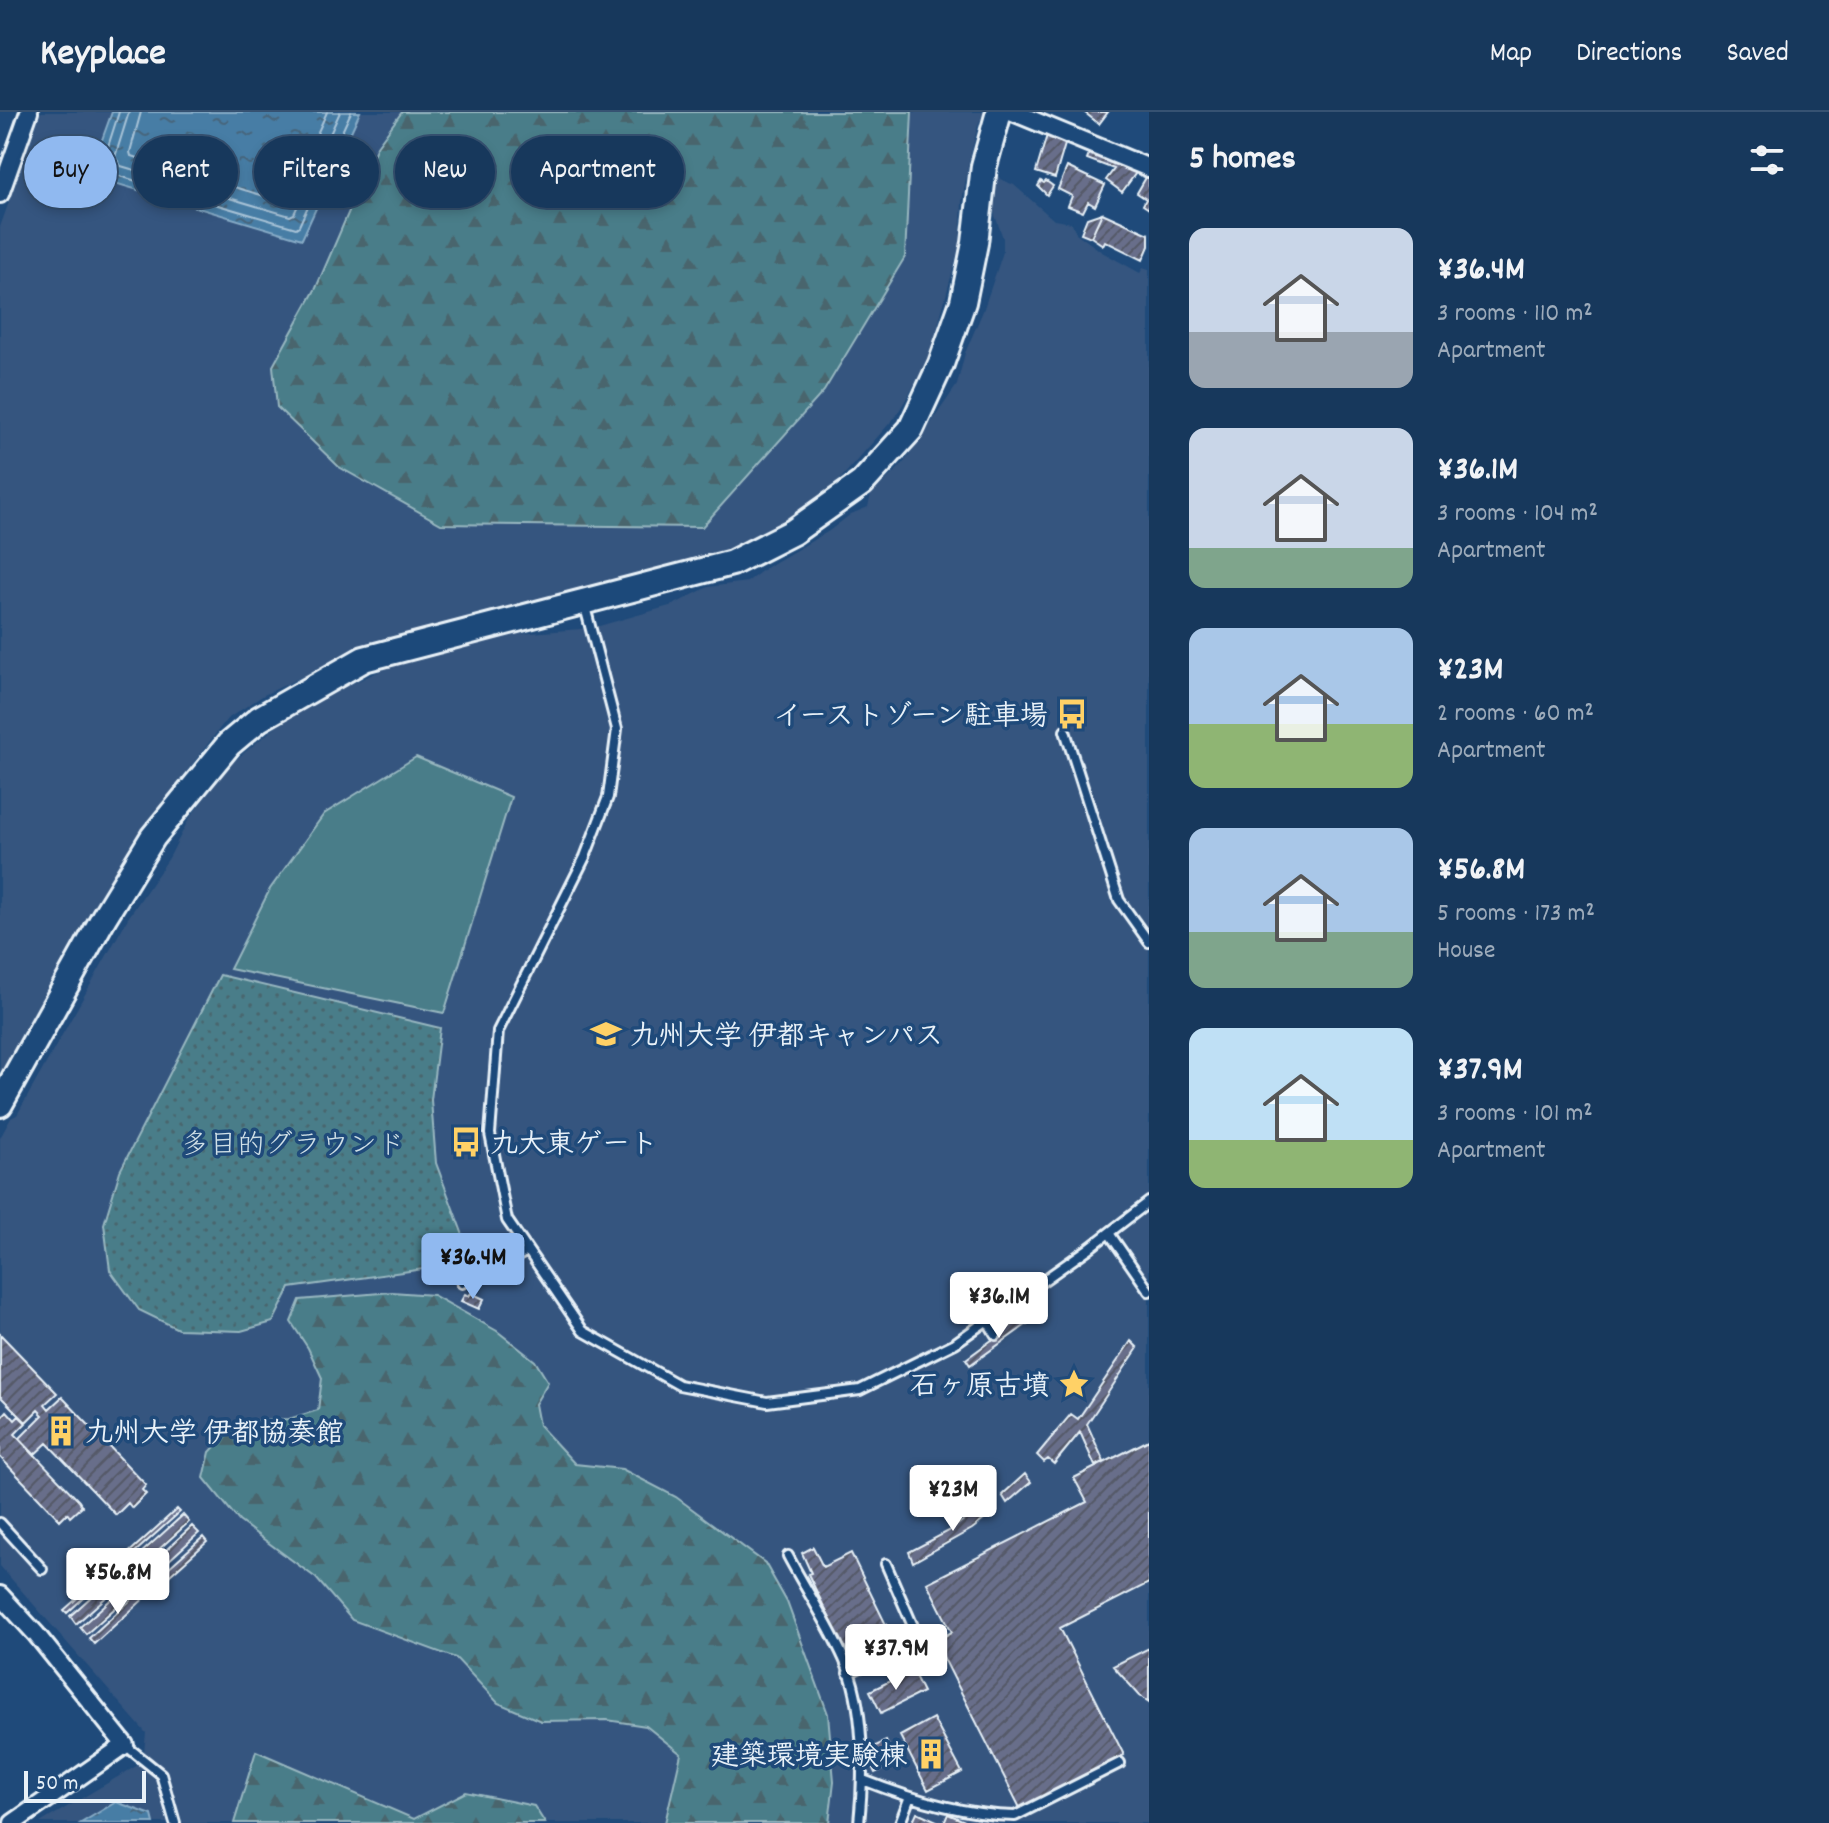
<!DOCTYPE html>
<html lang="en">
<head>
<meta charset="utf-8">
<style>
	body { margin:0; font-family:Dekko,"Klee One",sans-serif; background:#244365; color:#f1f3f6; height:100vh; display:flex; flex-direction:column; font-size:30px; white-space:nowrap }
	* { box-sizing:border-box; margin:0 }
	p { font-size:26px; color:#9eacbb }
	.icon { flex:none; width:44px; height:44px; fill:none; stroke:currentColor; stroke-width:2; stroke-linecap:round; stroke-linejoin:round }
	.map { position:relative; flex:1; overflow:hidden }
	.panel { display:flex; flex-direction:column; background:#17385c; width:680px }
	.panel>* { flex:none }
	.guide { position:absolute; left:24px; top:24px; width:760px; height:72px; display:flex; gap:16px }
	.scale { position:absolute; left:24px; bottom:20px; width:122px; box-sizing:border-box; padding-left:8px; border:4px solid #e8f1f8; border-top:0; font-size:22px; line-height:28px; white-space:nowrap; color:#e8f1f8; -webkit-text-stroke:6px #1f4a7a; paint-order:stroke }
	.price { position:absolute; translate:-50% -68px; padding:0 18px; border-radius:8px; background:#fff; color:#222; font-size:26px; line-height:52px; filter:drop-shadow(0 2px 4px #0008) }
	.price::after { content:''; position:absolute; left:50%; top:48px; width:24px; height:18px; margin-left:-12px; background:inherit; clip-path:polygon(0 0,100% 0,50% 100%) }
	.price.active { background:#90b9f0; color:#111 }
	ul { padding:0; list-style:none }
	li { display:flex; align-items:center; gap:24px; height:200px; padding:0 40px }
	li span { display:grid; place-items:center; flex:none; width:224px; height:160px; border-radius:16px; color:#555 }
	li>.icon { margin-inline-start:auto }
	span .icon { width:96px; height:96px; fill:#fffc; stroke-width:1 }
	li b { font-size:34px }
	h2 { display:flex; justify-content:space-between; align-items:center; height:96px; padding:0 40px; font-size:34px }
	.pill { padding:0 28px; border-radius:36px; background:#17385c; box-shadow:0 4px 12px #0003,0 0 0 2px #365272; font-size:28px; line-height:72px }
	.pill.active { background:#90b9f0; color:#111 }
	header { display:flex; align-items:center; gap:48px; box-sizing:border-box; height:112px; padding:0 40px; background:#17385c; border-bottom:2px solid #365272 }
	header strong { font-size:38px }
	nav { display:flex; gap:44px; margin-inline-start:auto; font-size:28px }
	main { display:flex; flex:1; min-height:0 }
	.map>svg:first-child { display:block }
	.built { fill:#35557f }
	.grass { fill:url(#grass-dots); stroke:#98b7c0; stroke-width:2 }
	.forest { fill:url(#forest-firs); stroke:#98b7c0; stroke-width:2 }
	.pitch { fill:#497d89; stroke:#98b7c0; stroke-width:2 }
	.water { fill:url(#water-ripples); stroke:#87abc6; stroke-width:2 }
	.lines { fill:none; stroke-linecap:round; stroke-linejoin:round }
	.shore { stroke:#a8c3d7; stroke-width:2 }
	.building { fill:url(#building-hatch); stroke:#e8f1f8; stroke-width:2 }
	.lane-casing { stroke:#e8f1f8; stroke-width:14 }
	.street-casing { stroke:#e8f1f8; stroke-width:22 }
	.secondary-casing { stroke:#e8f1f8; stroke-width:30 }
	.lane { stroke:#1f4a7a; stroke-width:8 }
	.street { stroke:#1f4a7a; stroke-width:16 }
	.secondary { stroke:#1f4a7a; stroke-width:24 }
	.labels { text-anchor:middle; stroke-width:7; stroke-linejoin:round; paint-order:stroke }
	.poi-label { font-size:28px; font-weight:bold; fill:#e8f1f8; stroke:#1f4a7a; text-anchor:end }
	.park-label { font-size:28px; fill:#d0e0e7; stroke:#1f4a7a }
</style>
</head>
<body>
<header>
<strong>Keyplace</strong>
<nav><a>Map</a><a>Directions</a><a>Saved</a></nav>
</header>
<main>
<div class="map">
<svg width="1149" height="1711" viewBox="0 0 1149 1711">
	<defs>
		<pattern id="grass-dots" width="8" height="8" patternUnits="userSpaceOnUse" patternTransform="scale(2)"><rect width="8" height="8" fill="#497d89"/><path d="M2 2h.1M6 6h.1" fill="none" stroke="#48656d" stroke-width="1.8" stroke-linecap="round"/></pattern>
		<pattern id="forest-firs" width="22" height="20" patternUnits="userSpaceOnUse" patternTransform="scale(2)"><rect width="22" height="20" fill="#497d89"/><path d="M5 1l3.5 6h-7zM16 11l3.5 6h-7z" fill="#48656d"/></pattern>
		<pattern id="water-ripples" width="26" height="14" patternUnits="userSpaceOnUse" patternTransform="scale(2)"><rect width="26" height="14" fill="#477da5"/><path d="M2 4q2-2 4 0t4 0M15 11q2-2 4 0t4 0" fill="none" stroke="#47657c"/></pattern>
		<pattern id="building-hatch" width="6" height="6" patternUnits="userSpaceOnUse" patternTransform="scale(2)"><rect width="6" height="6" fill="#676e8a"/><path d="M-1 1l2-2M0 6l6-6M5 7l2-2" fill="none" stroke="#555967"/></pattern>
	</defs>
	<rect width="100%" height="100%" fill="#1f4a7a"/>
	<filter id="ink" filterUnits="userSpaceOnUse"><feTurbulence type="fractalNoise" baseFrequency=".0125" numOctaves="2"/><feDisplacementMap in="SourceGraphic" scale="16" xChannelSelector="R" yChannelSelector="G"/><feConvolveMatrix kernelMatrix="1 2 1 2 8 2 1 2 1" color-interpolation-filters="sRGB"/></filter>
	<g filter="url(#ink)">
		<path class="built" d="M41 0H984L978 13 969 50 962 90 960 132 928 250 896 304 835 373 809 395 768 421 688 454 420 519 295 568 264 583 227 607 151 706 103 780 0 973V115Z
			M999 64 1000 67 1014 73 1054 108 1072 111 1076 121 1102 140 1140 161 1143 156 1149 158V1711H40L143 1650 146 1621 0 1454V1026L11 1006 17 1003 128 806 169 746 189 707 228 654 278 613 318 587 395 552 519 522 592 516 673 493 708 475 747 470 767 455 829 419 851 402 868 395 871 382 902 353 957 273 965 241 983 199 1003 140V126L993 98 994 70Z"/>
		<path class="grass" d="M220 863 440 916 431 988 436 1051 473 1150 290 1176 273 1210 241 1219 178 1217 139 1198 110 1158 104 1112 120 1059Z"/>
		<path class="forest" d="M402 0H912L905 145 824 279 702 415 441 412 339 355 277 295 273 254 316 176 377 34Z
			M392 1180 433 1183 497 1219 535 1249 548 1270 535 1292 539 1313 575 1352 622 1357 676 1385 765 1451 787 1490 828 1602 834 1669 829 1711H665L681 1642 646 1614 607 1608 541 1609 498 1591 456 1546 352 1508 316 1466 239 1409 204 1366 210 1340 230 1318 260 1308 289 1307 318 1298 322 1266 308 1236 291 1210 300 1188Z
			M256 1639 414 1707 466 1680 534 1694 545 1711H234Z"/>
		<path class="pitch" d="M416 645 511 685 444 901 230 857 270 777 324 702Z"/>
		<path class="water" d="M112 0H360L302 127 111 70 94 50Z
			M116 1690 152 1703 154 1711H81Z"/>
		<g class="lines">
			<path class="shore" d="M119 0 104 47 116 63 296 116 299 114 351 0
				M129 0 115 45 121 54 290 104 294 102 340 0
				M141 0 130 40 131 44 284 90 287 88 327 0"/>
		</g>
		<path class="building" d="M1084 0H1108L1099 12Z
			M1047 23 1066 29 1055 66 1036 60Z
			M1090 39 1138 58 1122 80 1106 68 1114 57 1087 47Z
			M1067 55 1105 73 1095 94 1088 90 1083 100 1068 94 1072 84 1058 77Z
			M1148 62 1149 63V97L1143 93 1146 87 1137 81Z
			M1041 69 1044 71 1046 69 1053 74 1047 83 1038 74Z
			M1102 101 1091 125 1081 121 1087 106Z
			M1102 101 1149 122V134L1143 148 1105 129 1103 133 1091 125Z
			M471 1181 484 1187 479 1197 461 1189 465 1182 469 1184Z
			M1026 1203 1030 1210 970 1253 966 1247Z
			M0 1222 57 1281 45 1292 49 1297 62 1285 146 1373 142 1378 146 1382 132 1396 128 1391 116 1403 47 1331 34 1343 19 1327 43 1303 38 1298 26 1310 0 1284Z
			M1131 1229 1138 1236 1087 1312 1104 1350 1095 1354 1080 1320 1054 1352 1048 1347 1044 1350 1037 1343 1071 1302 1078 1307Z
			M7 1299 15 1308 19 1304 26 1311 15 1322 79 1389 82 1394 70 1405 67 1401 60 1408 0 1345V1307Z
			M1149 1328V1471L1060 1516 1124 1643 1020 1696 935 1529 952 1520 927 1471 1087 1390 1074 1366Z
			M1025 1362 1031 1370 1007 1391 1002 1383Z
			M988 1390 994 1400 972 1417 913 1450 909 1440 949 1419Z
			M177 1397 180 1400 125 1449 123 1446Z
			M183 1403 189 1410 135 1459 129 1452Z
			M192 1414 199 1421 144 1471 138 1464Z
			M203 1425 207 1430 152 1479 148 1474Z
			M813 1435 823 1455 851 1441 891 1523 848 1544 808 1462 811 1461 802 1441Z
			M119 1449 121 1451 67 1501 64 1498Z
			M124 1455 131 1463 76 1512 70 1504Z
			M134 1467 140 1474 86 1522 80 1515Z
			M143 1477 148 1483 94 1532 89 1526Z
			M1149 1536V1590L1140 1584 1113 1554Z
			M912 1558 923 1580 881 1601 870 1579Z
			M933 1606 962 1660 928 1678 900 1624Z
			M886 1629 896 1651 875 1661 865 1639Z
			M917 1700 941 1711H912Z
			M948 1702 969 1711H944Z"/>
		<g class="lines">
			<g class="lane-casing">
				<path id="lane" d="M584 491 617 617 608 685 585 745 498 919 490 1022 507 1108 583 1219 679 1273 767 1290 860 1278 955 1231 1088 1137 1149 1090
					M1065 619 1119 788 1149 830
					M1109 1121 1149 1179
					M462 1171 528 1139
					M987 1208 996 1223
					M0 1411 42 1457
					M788 1444C806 1478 828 1511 844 1547 865 1592 864 1663 859 1711
					M848 1561 919 1528 886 1452
					M125 1633 161 1662 175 1711
					M863 1668C911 1687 963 1703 1015 1704L1120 1651
					M900 1711 909 1687"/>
			</g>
			<g class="street-casing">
				<path id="street" d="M1013 0 1149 56
					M0 82 29 0
					M0 1483 36 1522 125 1633 13 1711"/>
			</g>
			<g class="secondary-casing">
				<path id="secondary" d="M0 992 104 805 153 725 229 632 259 607 364 547 732 451 793 420 862 371 911 317 941 252 963 190 975 131 984 54 999 0"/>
			</g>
			<use href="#lane" class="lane"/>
			<use href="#street" class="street"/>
			<use href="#secondary" class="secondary"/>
		</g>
	</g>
	<defs>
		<g id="bus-bare" transform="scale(2.4)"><path d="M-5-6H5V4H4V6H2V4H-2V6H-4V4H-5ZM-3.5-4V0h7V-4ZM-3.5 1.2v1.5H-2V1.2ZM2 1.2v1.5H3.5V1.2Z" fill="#ffd166" stroke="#1f4a7a" stroke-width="2.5" paint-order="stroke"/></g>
		<g id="university-bare" transform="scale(2.4)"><path d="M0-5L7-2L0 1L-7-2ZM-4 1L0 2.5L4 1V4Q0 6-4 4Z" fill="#ffd166" stroke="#1f4a7a" stroke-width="2.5" paint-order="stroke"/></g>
		<g id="sight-bare" transform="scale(2.4)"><path d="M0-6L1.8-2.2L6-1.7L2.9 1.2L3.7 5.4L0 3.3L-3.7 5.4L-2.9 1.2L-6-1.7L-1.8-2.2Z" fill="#ffd166" stroke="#1f4a7a" stroke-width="2.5" paint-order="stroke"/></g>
		<g id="building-bare" transform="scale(2.4)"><path d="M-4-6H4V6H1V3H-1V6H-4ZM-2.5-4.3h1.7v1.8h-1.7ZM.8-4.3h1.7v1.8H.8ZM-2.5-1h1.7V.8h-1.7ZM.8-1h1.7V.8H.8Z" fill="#ffd166" stroke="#1f4a7a" stroke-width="2.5" paint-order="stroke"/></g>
	</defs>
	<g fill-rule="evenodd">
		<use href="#bus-bare" x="1072" y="602"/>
		<use href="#university-bare" x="606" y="922"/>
		<use href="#bus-bare" x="466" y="1030"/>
		<use href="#sight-bare" x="1074" y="1272"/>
		<use href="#building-bare" x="61" y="1319"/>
		<use href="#building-bare" x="931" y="1642"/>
	</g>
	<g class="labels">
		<g class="poi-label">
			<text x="1048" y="612">イーストゾーン駐車場</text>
			<text x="630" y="932" text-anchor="start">九州大学 伊都キャンパス</text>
			<text x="490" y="1040" text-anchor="start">九大東ゲート</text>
			<text x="1050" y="1282">石ヶ原古墳</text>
			<text x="85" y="1329" text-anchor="start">九州大学 伊都協奏館</text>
			<text x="907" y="1652">建築環境実験棟</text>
		</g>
		<g class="park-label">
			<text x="293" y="1041">多目的グラウンド</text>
		</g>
	</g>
</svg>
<div class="scale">50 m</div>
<b class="price active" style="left:473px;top:1189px">¥36.4M</b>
<b class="price" style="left:999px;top:1228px">¥36.1M</b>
<b class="price" style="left:953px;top:1421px">¥23M</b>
<b class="price" style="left:118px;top:1504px">¥56.8M</b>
<b class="price" style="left:896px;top:1580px">¥37.9M</b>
<div class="guide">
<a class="pill active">Buy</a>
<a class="pill">Rent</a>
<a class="pill">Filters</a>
<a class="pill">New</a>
<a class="pill">Apartment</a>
</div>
</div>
<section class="panel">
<h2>5 homes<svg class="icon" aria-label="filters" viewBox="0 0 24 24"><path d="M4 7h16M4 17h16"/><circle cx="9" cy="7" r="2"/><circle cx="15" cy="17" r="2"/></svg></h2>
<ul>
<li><span style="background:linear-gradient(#c9d6e8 65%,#9aa5b1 0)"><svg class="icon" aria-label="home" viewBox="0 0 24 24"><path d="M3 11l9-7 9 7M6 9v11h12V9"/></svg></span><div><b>¥36.4M</b><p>3 rooms · 110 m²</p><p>Apartment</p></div></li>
<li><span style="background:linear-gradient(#c9d6e8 75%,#7fa58c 0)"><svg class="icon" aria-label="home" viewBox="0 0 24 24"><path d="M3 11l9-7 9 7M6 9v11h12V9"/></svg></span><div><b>¥36.1M</b><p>3 rooms · 104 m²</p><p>Apartment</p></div></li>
<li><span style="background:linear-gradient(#a9c7e8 60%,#8fb573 0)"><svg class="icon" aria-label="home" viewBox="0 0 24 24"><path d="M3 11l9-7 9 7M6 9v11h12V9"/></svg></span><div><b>¥23M</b><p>2 rooms · 60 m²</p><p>Apartment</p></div></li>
<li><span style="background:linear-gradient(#a9c7e8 65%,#7fa58c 0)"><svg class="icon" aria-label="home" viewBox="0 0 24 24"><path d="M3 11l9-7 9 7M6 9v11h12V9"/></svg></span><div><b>¥56.8M</b><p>5 rooms · 173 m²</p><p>House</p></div></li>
<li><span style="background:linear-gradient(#bfe0f5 70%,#8fb573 0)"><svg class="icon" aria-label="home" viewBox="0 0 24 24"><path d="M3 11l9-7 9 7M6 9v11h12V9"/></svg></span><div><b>¥37.9M</b><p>3 rooms · 101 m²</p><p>Apartment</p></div></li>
</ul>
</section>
</main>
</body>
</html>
